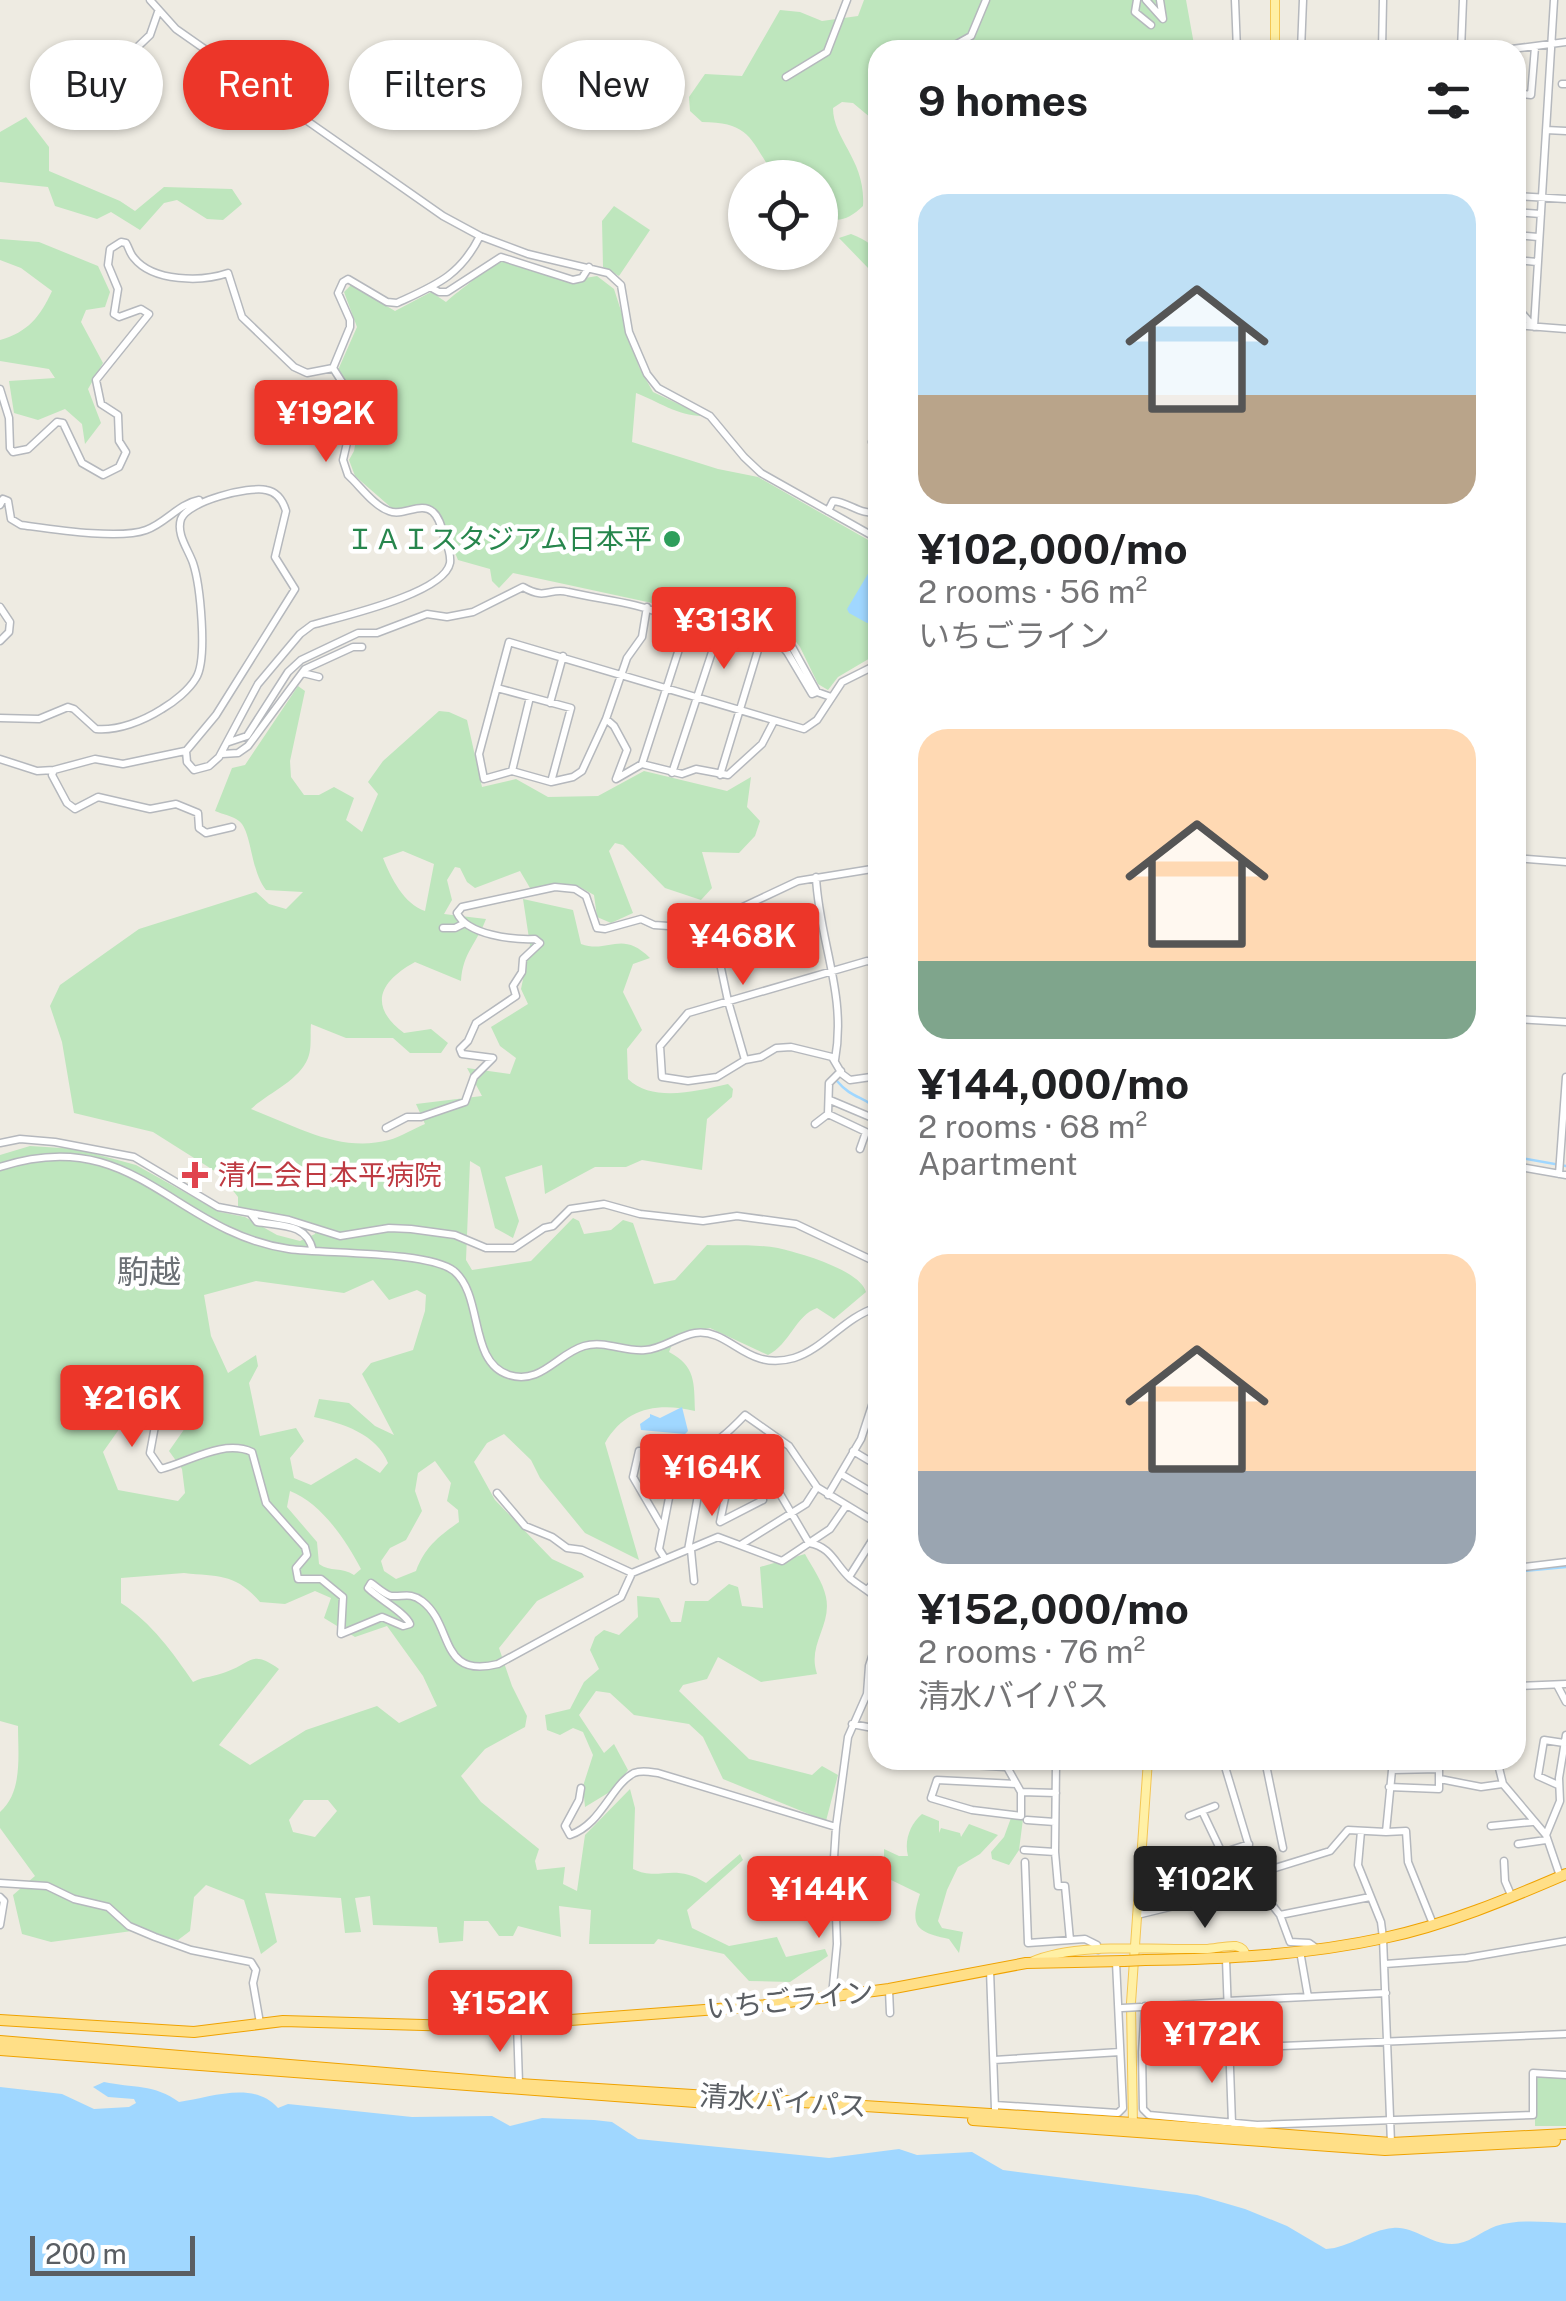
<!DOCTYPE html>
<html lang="en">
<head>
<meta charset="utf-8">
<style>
	body { margin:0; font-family:"Public Sans","Noto Sans JP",sans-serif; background:#f2f2f2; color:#202124; height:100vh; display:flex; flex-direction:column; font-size:38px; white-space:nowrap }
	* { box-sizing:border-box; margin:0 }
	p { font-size:32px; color:#757577 }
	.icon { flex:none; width:55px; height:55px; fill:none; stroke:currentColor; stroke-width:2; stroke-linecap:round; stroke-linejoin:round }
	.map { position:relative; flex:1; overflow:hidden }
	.drawer { position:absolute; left:868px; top:40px; width:658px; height:1730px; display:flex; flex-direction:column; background:#fff; border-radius:30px; box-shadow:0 2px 8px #0004 }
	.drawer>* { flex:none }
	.top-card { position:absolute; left:30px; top:40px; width:688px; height:90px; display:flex; gap:20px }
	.fabs { position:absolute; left:728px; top:160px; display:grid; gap:20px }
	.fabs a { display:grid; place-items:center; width:110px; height:110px; border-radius:50%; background:#fff; box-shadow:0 2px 8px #0004; font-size:50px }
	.scale { position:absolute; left:30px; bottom:25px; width:165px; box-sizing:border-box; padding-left:10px; border:5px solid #5a5e63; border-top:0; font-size:28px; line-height:35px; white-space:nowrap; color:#5a5e63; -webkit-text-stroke:8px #fff; paint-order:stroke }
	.price { position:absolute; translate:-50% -85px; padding:0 22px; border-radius:10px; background:#ec3629; color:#fff; font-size:32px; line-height:65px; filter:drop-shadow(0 2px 5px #0008) }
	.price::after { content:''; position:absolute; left:50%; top:60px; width:30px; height:22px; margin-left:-15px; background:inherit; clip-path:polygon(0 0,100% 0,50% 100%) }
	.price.on { background:#222; color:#fff }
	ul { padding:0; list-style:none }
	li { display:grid; align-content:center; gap:20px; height:530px; padding:0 50px }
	li span { display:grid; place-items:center; height:310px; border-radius:30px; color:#555 }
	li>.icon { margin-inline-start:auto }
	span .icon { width:180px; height:180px; fill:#fffc; stroke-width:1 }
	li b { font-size:42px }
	h2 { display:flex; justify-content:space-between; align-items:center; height:120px; padding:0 50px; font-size:42px }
	.chip { padding:0 35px; border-radius:45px; background:#fff; box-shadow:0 2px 8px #0004; font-size:35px; line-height:90px }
	.chip.on { background:#ec3629; color:#fff }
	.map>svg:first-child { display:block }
	.green { fill:#bee6bd; fill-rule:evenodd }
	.water { fill:#a0d7ff }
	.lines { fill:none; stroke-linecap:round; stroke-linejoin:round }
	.stream { stroke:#a0d7ff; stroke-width:2.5 }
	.minor-casing { stroke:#b5b8bd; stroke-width:9 }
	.major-casing { stroke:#f4c654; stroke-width:10 }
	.highway-casing { stroke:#efa200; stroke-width:12 }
	.minor { stroke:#fff; stroke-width:6 }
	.major { stroke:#fff0a5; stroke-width:8 }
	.highway { stroke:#ffdf87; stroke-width:10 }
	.minor-bridge-casing { stroke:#b5b8bd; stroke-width:9; stroke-linecap:butt }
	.highway-bridge-casing { stroke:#efa200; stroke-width:12; stroke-linecap:butt }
	.minor-bridge { stroke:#fff; stroke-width:6 }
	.highway-bridge { stroke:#ffdf87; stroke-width:10 }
	.leisure-dot { fill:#2e9e5b; stroke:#fff; stroke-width:4 }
	.health-dot { fill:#e0444e; stroke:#fff; stroke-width:4 }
	.labels { text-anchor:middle; stroke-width:9; stroke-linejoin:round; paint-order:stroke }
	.leisure-label { font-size:28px; fill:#27864d; stroke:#fff; text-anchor:end }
	.health-label { font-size:28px; fill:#be3a42; stroke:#fff; text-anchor:start }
	.street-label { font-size:28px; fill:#5a5e63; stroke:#fff }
	.quarter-label { font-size:32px; fill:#6b7075; stroke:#fff }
</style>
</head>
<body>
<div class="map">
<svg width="1566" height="2301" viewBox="0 0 1566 2301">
	<rect width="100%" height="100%" fill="#eeebe2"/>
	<path class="green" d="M864 0H1186L1195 50H878L877 123 853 103 842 102 833 108C833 140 866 160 863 206 848 220 839 223 820 216V178L776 177C751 144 754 122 702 122L690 111 689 97 705 74 742 76 780 10 800 12 822 21 858 16Z
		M26 117 49 147V171L120 201 135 211 164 187 232 189 242 204 223 220 207 219 177 200 164 203 140 230 111 212 97 219 55 206 48 187 0 182V132Z
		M614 206 650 230 619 276 603 267 602 221Z
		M851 234C887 248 878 261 877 295L873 292 870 270 839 238Z
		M0 239 39 242 98 266 110 292 105 307 86 310 81 322 103 363 88 389 101 423 85 444 82 424 65 409 38 420 14 413 9 381 55 378 49 369 0 361V340C28 332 40 317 52 291L21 268 0 260Z
		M489 261H508L567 281 597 276 614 289 639 367 653 392 704 416C680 417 657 401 636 393L632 442 718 469 758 477 877 545V654L838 677 828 690 818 684 800 647 781 622 743 607 703 614 513 573 499 588 492 581 490 569 458 560 439 514 424 507 394 510 355 476 349 460 354 451 362 408 338 370 357 327 344 292 351 285 395 311 431 292 446 302C465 285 473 284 489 261Z
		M298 686 305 691 290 761 291 777 304 795H319L334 787 354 798 346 820 362 832 378 794 368 782 383 761 439 711 449 712 467 720 482 787 516 779 548 797 598 796 644 771 727 791 751 777 747 807 760 821 755 836 739 853 702 852 712 888 701 900 665 888 623 845 615 843 609 851 633 913 611 923 597 917 594 895 578 886 530 888 520 871 475 888 467 882 460 868 455 867 447 880 452 900 444 914 486 919C476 945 463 952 461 981L415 962C379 982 368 1006 404 1033L431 1029 448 1043 441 1053H410L393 1038H346L311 1024C310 1034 312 1049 308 1058 299 1081 268 1093 251 1109 296 1126 340 1153 389 1140 400 1137 413 1129 425 1124L416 1104 482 1096 467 1068 510 1074 516 1058 500 1046 491 1027 528 1004 521 989 530 945 523 899 573 910 581 944C609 954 621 929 650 958L633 964 623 992 642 1030 627 1049 628 1079C653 1103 697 1091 728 1084L733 1089 732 1097 707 1119 702 1170 642 1160 626 1167H595L545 1194 542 1165 505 1177 519 1221 513 1238 495 1228 480 1167 470 1161 466 1260 472 1270 531 1261 573 1218 579 1221 584 1234 611 1230 623 1220 633 1223 654 1284 675 1280 707 1245C729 1246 755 1244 778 1248 800 1253 860 1270 866 1292L834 1319 817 1308C795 1316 790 1344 768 1355L710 1328 676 1335 669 1352C696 1366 694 1383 695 1411 658 1402 625 1408 605 1443L639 1560 585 1533 540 1478 531 1460 504 1434 487 1443 474 1462 495 1500 552 1559 582 1573 584 1577 537 1601 499 1648 512 1686 527 1716 525 1727 485 1749 461 1776 481 1802 539 1849 535 1861 537 1870 565 1867 563 1884 577 1891 585 1835 630 1789 635 1808 633 1869C659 1882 673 1862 706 1883L740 1854 743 1860 687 1910 692 1928 729 1946 777 1937 786 1957 825 1949 828 1956 790 1982 749 1981 724 1954 658 1939 654 1944H589L591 1910 559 1906 561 1937 518 1926 513 1936H499L488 1921H464L463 1941 439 1943 437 1927 373 1925 370 1896 355 1898 361 1932 345 1933 341 1898 265 1893 277 1942 261 1954 244 1900 206 1885 194 1897 190 1931 178 1940 132 1931 51 1942 22 1934 13 1895 35 1876 0 1828V1812C23 1792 18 1755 18 1726L0 1721V1155L30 1146 77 1149 136 1165 220 1212 245 1217 277 1235 300 1241 315 1234 314 1225 238 1207V1197L221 1175 153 1132 74 1113 62 1042 50 1006 60 985 139 929 256 892 269 904 286 909 303 892 266 890C250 870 252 831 239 821 233 816 222 814 215 811L232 768 245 765ZM403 851 434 864 425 911C404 904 391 878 383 858ZM373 1280 389 1300 417 1290 426 1295 425 1311 413 1350 371 1363 362 1374 394 1435 375 1426 349 1403 319 1399 314 1417C342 1423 377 1434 388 1463L380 1473 356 1458 311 1485 294 1478 290 1458 304 1441 296 1428 260 1436 249 1383 258 1366 256 1355 228 1373 211 1336 204 1295 256 1281 344 1293ZM79 1371 146 1392 159 1406 194 1386 203 1391 183 1431 169 1451 182 1469 185 1493 178 1501 118 1490 103 1452 122 1425 104 1417 68 1389V1380ZM435 1461 451 1483 447 1501 458 1510 459 1522C439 1536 425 1547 416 1571L396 1579 384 1571 381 1561 390 1548 406 1540 422 1511 415 1491 418 1473ZM290 1491C321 1503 346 1540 361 1569L354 1575C342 1567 330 1572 319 1564L317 1542 287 1507ZM184 1573C220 1577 235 1573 260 1602L285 1604 315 1591 331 1598 324 1618 355 1637 387 1626 423 1676 437 1706 399 1723 377 1706 306 1730 250 1765 219 1745 279 1669C251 1649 252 1663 226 1672 214 1677 205 1676 193 1682 173 1653 152 1623 121 1603V1578ZM304 1800H328L337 1811 315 1837 293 1832 289 1820Z
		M805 1554C812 1567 823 1582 826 1597 832 1626 807 1644 817 1674L761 1682 718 1657 707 1679 683 1685 679 1691 749 1759 812 1775 822 1766 838 1775 826 1821 723 1779 703 1737 689 1724 634 1715 610 1693 596 1691 579 1715 604 1753 614 1744 628 1770 613 1790 585 1807 583 1786 593 1755 583 1732 573 1728 560 1735 547 1730 545 1715 570 1709 584 1682 599 1669 590 1650 595 1637 604 1630 619 1635 638 1617 637 1596 659 1598 671 1622H681L685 1601H708L729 1584 738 1587 742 1606 763 1608 760 1567Z
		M922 1814 939 1821V1833L941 1828 960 1833 961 1837 969 1824 998 1835 980 1854 958 1867 947 1890 938 1921 942 1928 963 1932 959 1953 949 1939C917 1932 909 1927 920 1894L889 1879 884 1866V1849L899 1856H908C904 1841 910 1824 922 1814Z
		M1011 1818 1023 1819 1019 1850 1009 1865 992 1859 991 1852 1004 1837Z
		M1535 2075 1566 2076V2126H1535Z"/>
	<path class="water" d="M872 567 877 570V610L872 622 867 623 849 613 847 609Z
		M682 1407 688 1431 685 1434 641 1430 640 1424 650 1417V1414L660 1418Z
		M104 2082C132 2088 155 2084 179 2102 210 2098 253 2080 278 2108L288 2104 412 2117 492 2116 510 2126 542 2118 594 2120 612 2122 638 2139 829 2158 899 2149 917 2155 972 2152 1003 2170 1197 2195 1245 2209 1287 2226 1326 2249C1349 2248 1369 2230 1393 2228 1414 2226 1429 2244 1452 2244 1469 2244 1480 2232 1496 2226 1518 2219 1543 2222 1566 2223V2301H0V2087L62 2094 94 2109 129 2107 136 2103 134 2099 108 2097 93 2087Z"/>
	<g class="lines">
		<path class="stream" d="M837 1081C852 1099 864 1096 878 1110
			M1515 1157 1566 1166
			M1515 1572 1566 1567"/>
		<g class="minor-casing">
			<path id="minor" d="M150 0 176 29 443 216 480 236
				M1137 0 1135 12 1151 25
				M1146 0 1163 19 1160 0
				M1235 0 1237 50
				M946 50 971 36 986 0
				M1301 50 1303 0
				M1382 50 1383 0
				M1461 50 1463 0
				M1504 50 1566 42
				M127 57 150 35 158 12
				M786 77 827 52 847 0
				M1562 84H1566
				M1515 93 1531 95 1535 47
				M1546 130 1566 131
				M1515 196 1566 199
				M1515 212 1541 214
				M1515 235 1538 237
				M1515 260 1537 262
				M430 287 439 292H447L501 257 573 280 582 278 589 267
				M1515 305 1533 326
				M1515 325 1566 329
				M1534 327 1554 0
				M0 389 9 418 10 448 13 452 28 449 57 422 63 423 82 463 103 475 119 467 126 452 119 441 118 415 101 404 96 380 149 314 141 309 119 317 114 314 118 289 108 265 110 249 121 242 126 243C129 248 130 254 134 258 153 282 202 282 228 273L242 317 294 367 307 373 333 368
				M878 427 872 442 878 444
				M0 505 3 499 8 501 11 519 21 525C51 529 119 540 146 530 166 523 178 504 199 500
				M828 511 833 501C849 502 861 516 878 512
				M0 607 10 622 9 632 0 641
				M647 607 642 637 627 658 606 719 582 771 573 777 551 782 512 771 484 779 479 754 509 642 804 729 817 720 842 682 878 664
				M765 626 787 652 812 694 817 692 831 697
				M303 673 319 677
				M497 688 571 708 551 782
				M550 703 563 656
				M0 718 39 719 68 707 74 709 96 729C118 731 143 721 162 709 174 702 189 690 196 678 208 659 200 584 193 563 188 549 176 534 181 519 188 501 249 486 266 490 278 492 283 501 286 511L275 557 295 589 216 715 186 751 187 762 194 770 209 766 219 757 258 684 300 634 312 625C339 617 444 594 450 563 451 555 448 547 445 540 442 531 441 519 433 512 421 501 403 517 389 511 374 506 360 486 348 475L343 460 356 404 333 368 350 327V320L338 293 343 282 348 279 387 302 397 303C436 285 460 276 480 236L528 254 608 273 621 285 629 332 647 374 658 388 710 416 744 457 761 473 878 539
				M606 719 614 726 627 750 616 779 642 764 680 646 765 626
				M229 742 247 736 288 672 301 660 358 633H377L427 614 447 617 473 612 523 587C547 601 549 587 568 592 602 600 637 602 669 617L671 614 702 620 754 611 772 620 791 645 817 692
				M185 751 123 764 95 759 54 770 52 775 67 803 75 809 98 797 150 809 176 804 198 813 199 828 206 833 232 827
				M222 754 238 753 248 746 305 669 353 647H362
				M0 759 37 771 54 770
				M642 764 682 774 696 769 728 775 762 744 774 721
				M512 771 530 697
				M672 773 717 637
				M720 775 765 627
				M1515 858 1566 862
				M816 877C819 941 847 994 835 1060
				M711 921 728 1001 745 1060
				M443 928H455L463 924
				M878 962 867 961 688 1013 660 1046 662 1077 688 1081 717 1077 745 1060 761 1057 776 1048 791 1047 832 1057 842 1074 850 1080 878 1076
				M1515 1019 1566 1022
				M830 1100 875 1119
				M828 1114 866 1132 860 1149
				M815 1124 828 1114 829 1083 841 1071
				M386 1128 407 1117H421L465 1102 474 1077 493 1058 462 1054 460 1049 468 1041 476 1023 516 996 513 986 522 972 523 959 540 943 535 939C513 940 467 935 457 913L462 907 555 887 575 889 586 896 597 928 605 929 641 919 654 925 698 928 798 881 878 868
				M0 1143 20 1139 55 1142 134 1157 218 1207 289 1220 340 1236 389 1228 411 1229 455 1235 486 1248H514L544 1228 553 1226 570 1209 604 1204 640 1214 703 1221 737 1216 796 1224 878 1263
				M1515 1166 1566 1175
				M0 1167C134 1123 173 1232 289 1249 326 1254 428 1251 454 1271 484 1296 468 1362 509 1375 541 1385 557 1354 584 1346 605 1340 624 1352 645 1350 663 1349 677 1336 695 1333 731 1328 745 1372 794 1358 824 1349 844 1317 878 1307
				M1559 1174 1566 1077
				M251 1214 257 1222C281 1226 307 1223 313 1251
				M113 1412C131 1412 144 1410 155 1426L150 1453 161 1469C189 1462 223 1439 252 1452L266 1503 305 1547 307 1555 296 1568 298 1579H321L343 1597 341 1634 382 1617 403 1626 410 1624C406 1613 379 1599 368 1588L371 1583C377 1587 384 1594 391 1596 404 1597 410 1592 422 1601 454 1625 438 1679 498 1664L621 1597 632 1573
				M725 1437 763 1465 809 1543C832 1547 835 1565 851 1579 860 1586 869 1591 878 1599
				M853 1451 878 1466
				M731 1469 749 1474 763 1500 720 1522Z
				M841 1474 878 1496
				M497 1493 525 1526 552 1537 567 1548 582 1550 632 1573 718 1537 782 1561 830 1529 846 1506
				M828 1495 861 1439 878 1387
				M662 1527 633 1477 639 1451C691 1459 708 1454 745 1415L789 1446 817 1487 878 1524
				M742 1544 806 1504 817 1487
				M688 1550 707 1446
				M691 1550 694 1581
				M664 1557 659 1549 677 1457
				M1515 1568 1566 1562
				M849 1577 878 1531
				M867 1590 878 1578
				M1557 1685 1566 1702
				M1515 1686 1566 1684
				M852 1724 878 1729
				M1003 1760 1021 1792V1816L972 1810 931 1798 937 1780 1016 1784
				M1223 1760 1263 1893 1280 1915 1290 1942 1309 1943 1316 1948
				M1265 1760 1283 1848
				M1365 1760 1392 1763
				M1497 1760 1503 1784 1546 1835 1560 1876
				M1003 1761 1056 1764 1055 1852 1058 1886H1065L1070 1940
				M954 1764 1005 1767
				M1440 1779 1481 1787 1502 1784
				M1558 1785 1538 1776 1544 1740 1564 1743
				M1389 1787 1439 1789V1769L1392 1770
				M581 1788 579 1800 565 1826 570 1835C602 1824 611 1785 634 1773 642 1770 650 1772 658 1773L836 1827
				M1021 1792 1056 1793
				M1202 1811 1222 1853 1249 1844
				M1189 1816 1215 1806
				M1027 1820 1055 1822
				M1491 1826 1532 1822
				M1361 1831 1358 1865 1381 1922 1383 1938 1391 2143
				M1386 1832 1406 1831 1408 1862 1433 1924
				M1546 1835 1560 1801 1559 1778 1566 1735
				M1518 1844 1546 1840
				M1024 1850 1055 1852
				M1504 1861 1505 1881 1511 1895
				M1025 1862 1028 1943 1085 1939 1097 1945 1098 1950
				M0 1883 47 1886 74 1899 108 1907 129 1926 155 1937 191 1950 251 1962 256 1970 253 1983 260 2023
				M0 1897 4 1901 0 1925
				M1137 1915 1199 1900 1246 1877 1330 1851 1348 1830 1386 1832 1393 1760
				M1280 1915 1370 1897
				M1300 1951 1308 1997
				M1226 1959 1232 2123
				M1385 1964 1466 1958 1566 1941
				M990 1970 995 2109
				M889 1990 890 2013
				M832 1996 837 1944 834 1858 836 1827 848 1737 867 1694 869 1666 878 1638
				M1227 2001 1386 1993
				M1145 2006 1142 2052 1566 2034
				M1143 2007 1227 2002
				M517 2024 519 2083
				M1142 2052 1143 2109 1149 2115 1257 2125 1533 2115V2073L1566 2075
				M994 2060 1120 2052
				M995 2105 1118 2113 1123 2108 1116 1962"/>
		</g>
		<g class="major-casing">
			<path id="major" d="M1275 0V50
				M1031 1962C1076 1942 1154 1950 1205 1949 1214 1949 1227 1945 1236 1946 1244 1948 1244 1951 1247 1957
				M1133 2127 1131 2003 1148 1760"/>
		</g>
		<g class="highway-casing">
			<path id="highway" d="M1145 1960C1225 1959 1306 1955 1384 1938 1446 1925 1508 1899 1566 1874
				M0 2020 194 2032 283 2021 458 2026 517 2024 758 2006 889 1989 1026 1963 1124 1961
				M0 2041 519 2084 1133 2123 1391 2143 1566 2134
				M0 2050 722 2104
				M973 2120 1385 2150 1555 2141"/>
		</g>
		<use href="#minor" class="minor"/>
		<use href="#major" class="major"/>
		<use href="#highway" class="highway"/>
		<g class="minor-bridge-casing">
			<path id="minor-bridge" d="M1122 2008 1141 2007"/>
		</g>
		<g class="highway-bridge-casing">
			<path id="highway-bridge" d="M1124 1961 1145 1960"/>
		</g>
		<use href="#minor-bridge" class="minor-bridge"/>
		<use href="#highway-bridge" class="highway-bridge"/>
	</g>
	<circle class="leisure-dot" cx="672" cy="539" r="10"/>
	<path class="health-dot" d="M190 1160h10v10h10v10h-10v10h-10v-10h-10v-10h10z"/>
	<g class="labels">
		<g class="leisure-label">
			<text x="652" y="549">ＩＡＩスタジアム日本平</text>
		</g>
		<g class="health-label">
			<text x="218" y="1185">清仁会日本平病院</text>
		</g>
		<g class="street-label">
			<text transform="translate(790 2000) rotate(-6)" y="10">いちごライン</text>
			<text transform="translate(783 2101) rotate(4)" y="10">清水バイパス</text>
		</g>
		<g class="quarter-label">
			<text x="149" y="1283">駒越</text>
		</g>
	</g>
</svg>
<div class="fabs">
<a><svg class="icon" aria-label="locate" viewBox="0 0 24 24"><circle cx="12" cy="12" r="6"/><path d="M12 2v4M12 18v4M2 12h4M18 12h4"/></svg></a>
</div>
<div class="scale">200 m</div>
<b class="price" style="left:326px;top:465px">¥192K</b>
<b class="price" style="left:724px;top:672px">¥313K</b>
<b class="price" style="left:743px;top:988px">¥468K</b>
<b class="price" style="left:132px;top:1450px">¥216K</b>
<b class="price" style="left:712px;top:1519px">¥164K</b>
<b class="price on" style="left:1205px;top:1931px">¥102K</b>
<b class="price" style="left:819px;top:1941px">¥144K</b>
<b class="price" style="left:500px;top:2055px">¥152K</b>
<b class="price" style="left:1212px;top:2086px">¥172K</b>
<div class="top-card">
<a class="chip">Buy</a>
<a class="chip on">Rent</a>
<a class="chip">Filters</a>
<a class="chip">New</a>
</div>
<section class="drawer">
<h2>9 homes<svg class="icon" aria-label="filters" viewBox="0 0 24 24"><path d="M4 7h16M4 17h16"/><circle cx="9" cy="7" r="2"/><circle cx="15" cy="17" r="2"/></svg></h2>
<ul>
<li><span style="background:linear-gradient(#bfe0f5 65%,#b9a48a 0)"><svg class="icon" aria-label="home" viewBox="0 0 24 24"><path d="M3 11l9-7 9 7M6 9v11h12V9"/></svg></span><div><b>¥102,000/mo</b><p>2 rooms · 56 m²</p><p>いちごライン</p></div></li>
<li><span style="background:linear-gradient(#ffd9b3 75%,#7fa58c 0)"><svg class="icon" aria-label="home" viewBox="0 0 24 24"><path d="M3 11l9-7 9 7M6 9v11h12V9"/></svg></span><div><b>¥144,000/mo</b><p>2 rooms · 68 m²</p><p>Apartment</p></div></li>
<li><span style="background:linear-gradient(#ffd9b3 70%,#9aa5b1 0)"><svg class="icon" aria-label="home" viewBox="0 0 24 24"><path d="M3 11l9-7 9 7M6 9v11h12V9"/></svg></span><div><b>¥152,000/mo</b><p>2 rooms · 76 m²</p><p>清水バイパス</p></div></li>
</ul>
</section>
</div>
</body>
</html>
